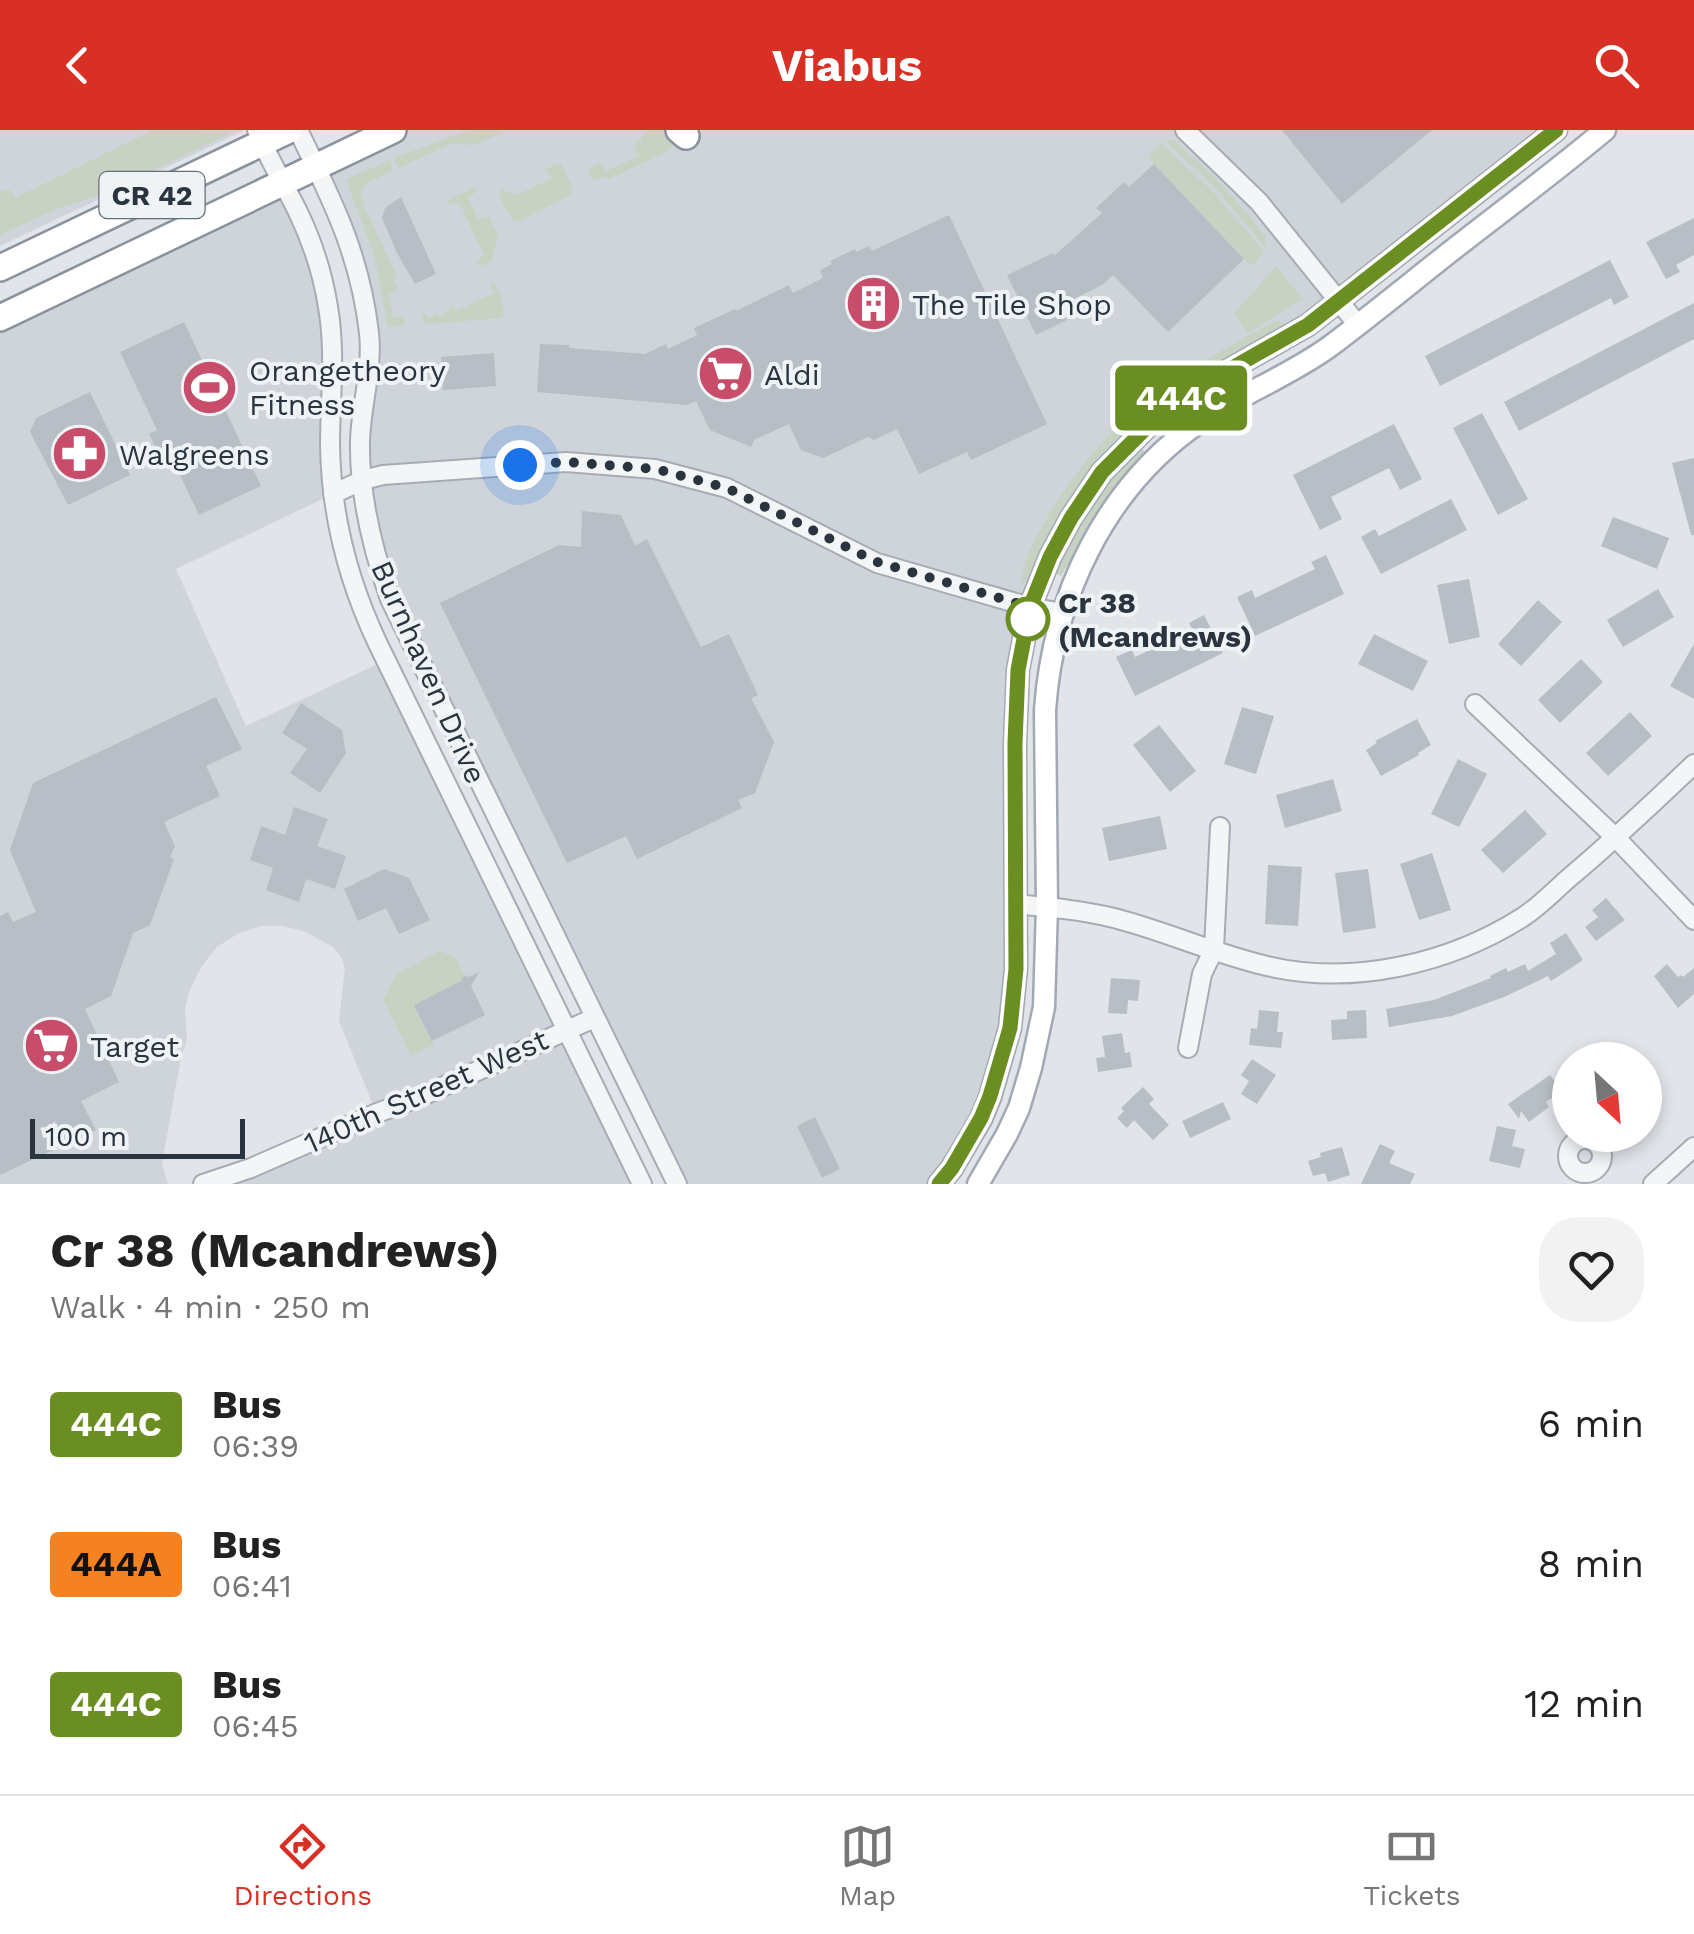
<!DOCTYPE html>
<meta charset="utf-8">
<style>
:root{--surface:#fff;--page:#f2f2f2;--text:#222;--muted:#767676;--line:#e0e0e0;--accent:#d93025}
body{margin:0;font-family:"Work Sans",sans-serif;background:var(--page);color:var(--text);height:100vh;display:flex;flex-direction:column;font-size:38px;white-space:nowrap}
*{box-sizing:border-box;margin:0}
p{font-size:32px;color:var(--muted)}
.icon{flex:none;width:55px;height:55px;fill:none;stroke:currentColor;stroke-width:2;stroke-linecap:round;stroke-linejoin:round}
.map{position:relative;height:1054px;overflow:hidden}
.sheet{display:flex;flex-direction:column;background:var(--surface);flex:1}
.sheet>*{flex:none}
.badge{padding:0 20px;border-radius:8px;font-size:35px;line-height:65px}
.needle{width:65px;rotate:154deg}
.buttons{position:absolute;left:1552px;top:912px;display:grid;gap:20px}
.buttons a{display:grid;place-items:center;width:110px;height:110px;border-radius:50%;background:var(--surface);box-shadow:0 5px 15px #0003;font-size:50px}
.scale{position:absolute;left:30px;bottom:25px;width:215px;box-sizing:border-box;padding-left:10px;border:5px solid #2a343f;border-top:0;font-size:28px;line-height:35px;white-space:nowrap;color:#2a343f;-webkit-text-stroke:8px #f0f3f6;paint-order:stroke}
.you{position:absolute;width:50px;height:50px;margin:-25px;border:8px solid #fff;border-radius:50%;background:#1a73e8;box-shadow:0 0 0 15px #1a73e833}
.map>.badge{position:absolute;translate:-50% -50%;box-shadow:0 0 0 5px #fff}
.round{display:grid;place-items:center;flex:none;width:105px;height:105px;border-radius:40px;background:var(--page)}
.summary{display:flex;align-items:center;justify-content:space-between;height:170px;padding:0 50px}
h1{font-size:48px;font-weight:700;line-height:75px}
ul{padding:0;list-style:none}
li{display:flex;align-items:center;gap:30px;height:140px;padding:0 50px}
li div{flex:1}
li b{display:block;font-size:38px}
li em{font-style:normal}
li .badge{min-width:110px;font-weight:700;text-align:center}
header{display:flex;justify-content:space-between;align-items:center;height:130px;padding:0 50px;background:var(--accent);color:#fff;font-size:45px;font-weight:700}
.menu{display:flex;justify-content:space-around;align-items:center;height:140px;border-top:2px solid var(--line);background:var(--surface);font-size:28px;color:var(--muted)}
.menu a{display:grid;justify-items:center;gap:5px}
.menu .active{color:var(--accent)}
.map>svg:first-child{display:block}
.built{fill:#cfd4da}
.green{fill:#c8d2c2}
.building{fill:#b8bec5}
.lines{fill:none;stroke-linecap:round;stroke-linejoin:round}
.minor-casing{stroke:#a6acb3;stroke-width:22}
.major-casing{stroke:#a1aab4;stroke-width:25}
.highway-casing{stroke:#89939e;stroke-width:30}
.minor{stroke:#f3f5f7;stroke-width:18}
.major{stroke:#fff;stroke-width:20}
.highway{stroke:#fff;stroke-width:25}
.line-casing{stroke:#fff;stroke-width:22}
.line{stroke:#6b8e23;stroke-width:15}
.walk{stroke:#2a343f;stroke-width:10;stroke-dasharray:0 18}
.stop-dot{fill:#fff;stroke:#6b8e23;stroke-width:5}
.labels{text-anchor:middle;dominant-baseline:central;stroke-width:8;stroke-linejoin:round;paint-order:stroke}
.shield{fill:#f0f3f6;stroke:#656d76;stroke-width:2.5}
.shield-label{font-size:28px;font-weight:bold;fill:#2a343f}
.poi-label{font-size:30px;fill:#2a343f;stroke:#f0f3f6;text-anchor:start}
.stop-label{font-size:30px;font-weight:bold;fill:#2a343f;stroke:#f0f3f6;text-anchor:start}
.street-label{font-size:30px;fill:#2a343f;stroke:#f0f3f6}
</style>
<header><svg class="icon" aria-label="back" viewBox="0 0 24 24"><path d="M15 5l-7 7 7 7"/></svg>Viabus<svg class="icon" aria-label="search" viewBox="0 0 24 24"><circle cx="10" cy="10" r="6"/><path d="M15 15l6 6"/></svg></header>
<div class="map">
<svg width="1694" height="1054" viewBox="0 0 1694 1054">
<rect width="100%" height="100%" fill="#e1e4e9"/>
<!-- built -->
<path class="built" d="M0,0H243V1L0,116Z
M393,0H1556L1308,195L1132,310L1030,477L1015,613L1003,929L939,1054H677L404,501L364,378L369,208L316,37Z
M283,53L328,175L333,364L176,439L246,596L386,530L642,1054H203L376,982L339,891L345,838L341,827L333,817L306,802L283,796H262L239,803L217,817L201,837L189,862L185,879L187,910L181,927L162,1034L168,1054H0V188Z"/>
<!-- green -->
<path class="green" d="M153,0L235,1L105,63L54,80L0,105V62L6,59L11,61L15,68Z
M469,0H509L474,15L454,14L446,16L399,38L393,28Z
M647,0H669L673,13L670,20L609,49L607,46L593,51L588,43L592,37L601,33L606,41L638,26L634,14L638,11L642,15L640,10Z
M1168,10H1175L1181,16L1217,49L1250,87L1266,106V118L1215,58L1165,11Z
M1162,13L1215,64L1264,121L1254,135L1249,134L1148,27Z
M390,30L393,41L366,53L360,63L364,76L397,146L394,150L398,159L389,164L393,187L404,188L405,191L402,196L388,197L375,128L346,49Z
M557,33L561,34L572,56L571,65L519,91L512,90L499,66L501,59L517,65L552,48L544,40Z
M475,58L478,61L468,67L478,89L489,86L498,104L492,130L484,136L475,132L484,125L459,72L448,74L451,68Z
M1276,136L1303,169L1248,203L1234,184Z
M493,153L500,161L504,184L501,188L429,194L424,192L422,181L429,188L436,183L439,187L451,179L449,170L456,181L494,163L490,154Z
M1278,189L1284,197L1197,246L1155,275L1127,300L1077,358L1054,396L1031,446L1021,455C1023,428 1039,400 1053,378C1082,332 1116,292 1160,259C1197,232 1239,212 1278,189Z
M1139,316L1145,321L1140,329L1099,383L1061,446L1054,443C1075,395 1103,354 1139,316Z
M439,821L455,827L464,845L461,851L414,875L434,915L411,925L383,870L397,844Z"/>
<!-- building -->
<path class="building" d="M1282,0H1432L1342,74Z
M1154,34L1244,129L1168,202L1113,145L1102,155L1060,176L1067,190L1036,205L1007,145L1053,123L1054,126L1102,83L1096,78L1124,52L1129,57Z
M401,67L436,144L415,154L397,123L382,88L385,78Z
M949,85L1047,294L971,330L967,322L919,344L897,299L874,310L868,307L823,328L801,320L789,294L754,310L751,317L710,300L696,271L687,275L537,262L540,214L569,215V218L645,224L666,214L668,219L697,205L694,198L735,179L736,181L789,155L793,163L823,148L820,140L832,134L830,131L855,119L856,122L869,116L872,121Z
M1694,88V125L1676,135L1680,142L1666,149L1646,112Z
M1610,130L1629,167L1614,175L1611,168L1440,256L1425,226Z
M1694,173V209L1519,301L1504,272Z
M184,192L261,356L199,385L170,324L161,328L149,304L157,300L120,222Z
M494,223L496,256L443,260L441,227Z
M90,262L130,345L68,375L30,302L36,288Z
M1482,283L1528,369L1498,385L1453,298Z
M1394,294L1422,349L1400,360L1389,338L1331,367L1342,389L1320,400L1293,345Z
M1694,328V405H1691L1672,333Z
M1451,369L1467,400L1381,444L1361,407L1375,399L1379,406Z
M582,381L621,385L635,416L647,409L701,517L729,504L758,565L751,568L774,612L755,663L738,670L742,678L637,729L626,706L567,733L440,473L559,415L581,417Z
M1613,387L1669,408L1657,439L1601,416Z
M1326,425L1344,464L1255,506L1237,467L1252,460L1255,468L1286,453L1315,439L1311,432Z
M1469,449L1480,507L1449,514L1437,455Z
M1658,459L1674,487L1623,517L1607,490Z
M1538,470L1562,492L1521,536L1498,514Z
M1204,485L1223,523L1135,566L1116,527L1132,520L1135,527L1164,513L1192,499L1189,493Z
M1374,504L1428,531L1413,561L1358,534Z
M1694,514V569L1670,556Z
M1581,529L1603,552L1560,593L1538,570Z
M216,567L242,619L206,636L220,666L164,692L175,716L170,727L174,729L150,795L133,803L111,866L85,879L119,952L81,971L96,1000L0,1045V786L8,782L13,792L36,782L10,720L33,653Z
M301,573L342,600L346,623L320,663L290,643L307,619L282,603Z
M1242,577L1274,586L1256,644L1224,634Z
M1630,582L1652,606L1608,646L1586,623Z
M1417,589L1431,615L1418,623L1419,625L1381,646L1366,620L1377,613L1375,611Z
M1159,595L1196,641L1170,662L1133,615Z
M1458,629L1487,644L1459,697L1431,684Z
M1333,649L1342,681L1285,698L1276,665Z
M294,677L328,689L317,716L346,726L335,759L306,749L299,772L266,760L273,738L250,730L261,696L285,705Z
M1525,680L1547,704L1503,743L1481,720Z
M1160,686L1167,719L1109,731L1102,698Z
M1432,723L1451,780L1419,790L1400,734Z
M1268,735L1302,737L1298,796L1265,794Z
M384,739L409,748L430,790L399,804L386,778L358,791L344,759Z
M1368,739L1376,798L1343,803L1335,743Z
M1606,768L1625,790L1596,811L1585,797L1598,787L1592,780Z
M1566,803L1583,830L1551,851L1548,846L1504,867L1452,886L1389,897L1386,879L1434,870L1491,848L1490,846L1506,838L1508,842L1525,834L1528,841L1556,824L1550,813Z
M1667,834L1678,847L1681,845L1683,847L1694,838V864L1678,878L1654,846Z
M479,842L471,856L485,885L432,911L414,875L461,851L464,845L469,847Z
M1111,848L1140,850L1138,871L1128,870L1127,884L1108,883Z
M1259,880L1279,882L1277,902H1283L1281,918L1249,915L1251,898L1257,899Z
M1366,880L1367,908L1332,910L1331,890L1347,889V881Z
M1122,903L1125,923L1130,922L1132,937L1098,942L1096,928L1105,927L1102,906Z
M1252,929L1276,945L1257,974L1241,964L1249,951L1241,945Z
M1550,945L1562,961L1546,972L1549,977L1529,992L1521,981L1519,989L1508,974Z
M1143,957L1154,969L1149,974L1169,995L1153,1010L1134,990L1127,998L1117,988L1124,981L1121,978Z
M1223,972L1231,989L1190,1008L1182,991Z
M815,987L840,1039L822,1048L797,996Z
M1497,996L1516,1000L1512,1016L1525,1019L1520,1038L1489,1031Z
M1380,1014L1395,1021L1389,1033L1415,1044L1410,1054H1361Z
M1342,1017L1350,1045L1328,1052L1325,1043L1313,1046L1308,1031L1321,1027L1320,1023Z"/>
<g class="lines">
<defs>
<path id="minor" d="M257,0C268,29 285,55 298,82C312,111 323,145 328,177C336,223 330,268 330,315C331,385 348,451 378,514L642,1054
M298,0C332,70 360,124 369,203C373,239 361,275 360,311C359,365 372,418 390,469L677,1054
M1185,0L1259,72L1358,195
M333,364L363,350L383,345L566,332L655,339L727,358L877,433L1030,477L1062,483
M1475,574L1616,708L1694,790
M1015,774C1048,777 1081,780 1114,788C1165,801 1215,824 1267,836C1353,856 1449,834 1523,787C1540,776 1555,760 1570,747C1613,711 1653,673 1694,634
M1188,918L1202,844L1214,819L1220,697
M1568 1026a17 17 0 1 1 34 0a17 17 0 1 1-34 0Z
M203,1054L251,1038L377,983L420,967L594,888
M1653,1054L1694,1017"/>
<path id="major" d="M939,1054L952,1038L981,989L990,967L1010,898L1016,839L1015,613L1018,540L1030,477L1050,427L1071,388L1102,342L1160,284L1183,266L1308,195L1556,0
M978,1054L1007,1004L1019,978L1031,938L1044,877L1047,776L1045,580C1053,466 1106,354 1204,289C1244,263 1290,245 1329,217C1372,185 1413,151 1455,118C1505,79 1556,41 1605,0"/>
<path id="highway" d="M679,0L686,6
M0,138L289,0
M0,188L393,0"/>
</defs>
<!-- minor casing -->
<use href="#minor" class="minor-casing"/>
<!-- major casing -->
<use href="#major" class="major-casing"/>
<!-- highway casing -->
<use href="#highway" class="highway-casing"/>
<!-- minor -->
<use href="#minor" class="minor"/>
<!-- major -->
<use href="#major" class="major"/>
<!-- highway -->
<use href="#highway" class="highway"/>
</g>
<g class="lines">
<defs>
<path id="line" d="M939,1054L952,1038L981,988L990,966L1010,898L1016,839L1015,613L1018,540L1030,477L1050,427L1071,388L1102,342L1160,284L1183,266L1308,195L1556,0"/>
</defs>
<!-- line casing -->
<use href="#line" class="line-casing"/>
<!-- line -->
<use href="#line" class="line"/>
<!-- walk -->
<path class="walk" d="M520,335L566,332L656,339L727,358L877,432L1030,477L1028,489"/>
</g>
<!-- icons -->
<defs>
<symbol id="building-disc" viewBox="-11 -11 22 22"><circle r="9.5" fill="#c74d6a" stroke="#f0f3f6"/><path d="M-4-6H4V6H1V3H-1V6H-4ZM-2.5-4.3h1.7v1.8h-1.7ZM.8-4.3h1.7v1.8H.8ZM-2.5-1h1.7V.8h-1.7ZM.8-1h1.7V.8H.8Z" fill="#fff"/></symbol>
<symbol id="supermarket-disc" viewBox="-11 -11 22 22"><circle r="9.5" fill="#c74d6a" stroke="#f0f3f6"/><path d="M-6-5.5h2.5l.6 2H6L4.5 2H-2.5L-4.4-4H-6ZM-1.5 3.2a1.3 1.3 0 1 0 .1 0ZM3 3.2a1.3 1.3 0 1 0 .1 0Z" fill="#fff"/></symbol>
<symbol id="stadium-disc" viewBox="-11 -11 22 22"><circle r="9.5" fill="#c74d6a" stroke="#f0f3f6"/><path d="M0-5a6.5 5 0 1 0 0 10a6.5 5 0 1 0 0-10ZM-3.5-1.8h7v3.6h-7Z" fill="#fff"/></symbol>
<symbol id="pharmacy-disc" viewBox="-11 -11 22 22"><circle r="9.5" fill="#c74d6a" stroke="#f0f3f6"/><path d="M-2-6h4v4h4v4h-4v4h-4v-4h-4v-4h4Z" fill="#fff"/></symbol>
</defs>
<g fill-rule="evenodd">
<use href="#building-disc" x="842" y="142" width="63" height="63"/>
<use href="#supermarket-disc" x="694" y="212" width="63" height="63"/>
<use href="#stadium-disc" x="178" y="226" width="63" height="63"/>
<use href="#pharmacy-disc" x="48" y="292" width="63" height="63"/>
<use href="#supermarket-disc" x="20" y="884" width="63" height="63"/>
</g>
<!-- markers -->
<circle class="stop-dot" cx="1028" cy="489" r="20"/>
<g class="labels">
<!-- shield labels -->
<rect class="shield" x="99.5" y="42" width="105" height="46" rx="8"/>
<g class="shield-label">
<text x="152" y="65">CR 42</text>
</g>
<!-- poi labels -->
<g class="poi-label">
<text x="912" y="174">The Tile Shop</text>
<text x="249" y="240">Orangetheory<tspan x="249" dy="34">Fitness</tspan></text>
<text x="764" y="244">Aldi</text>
<text x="119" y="324">Walgreens</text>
<text x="90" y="916">Target</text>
</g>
<!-- stop labels -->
<g class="stop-label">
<text x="1058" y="472">Cr 38<tspan x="1058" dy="34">(Mcandrews)</tspan></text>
</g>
<!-- street labels -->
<g class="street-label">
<text transform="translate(429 542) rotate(66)">Burnhaven Drive</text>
<text transform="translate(426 961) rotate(-24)">140th Street West</text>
</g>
</g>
</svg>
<div class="buttons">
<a><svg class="needle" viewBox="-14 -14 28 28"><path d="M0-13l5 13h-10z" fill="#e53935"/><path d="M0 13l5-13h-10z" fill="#767676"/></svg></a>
</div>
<div class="scale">100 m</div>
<div class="you" style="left:520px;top:335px"></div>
<b class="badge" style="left:1181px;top:268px;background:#6b8e23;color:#fff">444C</b>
</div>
<section class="sheet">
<div class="summary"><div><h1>Cr 38 (Mcandrews)</h1><p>Walk · 4 min · 250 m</p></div><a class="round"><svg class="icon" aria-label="heart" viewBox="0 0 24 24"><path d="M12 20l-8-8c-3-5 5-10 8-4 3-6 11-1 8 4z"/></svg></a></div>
<ul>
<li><span class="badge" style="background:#6b8e23;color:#fff">444C</span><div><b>Bus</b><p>06:39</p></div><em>6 min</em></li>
<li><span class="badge" style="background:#f58220;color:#111">444A</span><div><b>Bus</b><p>06:41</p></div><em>8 min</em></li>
<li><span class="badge" style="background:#6b8e23;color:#fff">444C</span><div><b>Bus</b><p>06:45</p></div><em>12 min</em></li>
</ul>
</section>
<nav class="menu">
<a class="active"><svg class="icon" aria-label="directions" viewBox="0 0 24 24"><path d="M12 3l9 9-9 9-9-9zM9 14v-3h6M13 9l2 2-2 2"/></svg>Directions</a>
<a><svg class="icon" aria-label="map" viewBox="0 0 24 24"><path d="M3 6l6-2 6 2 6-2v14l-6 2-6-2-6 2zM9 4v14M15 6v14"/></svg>Map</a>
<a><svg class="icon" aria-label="tickets" viewBox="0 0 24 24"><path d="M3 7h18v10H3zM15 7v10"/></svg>Tickets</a>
</nav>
